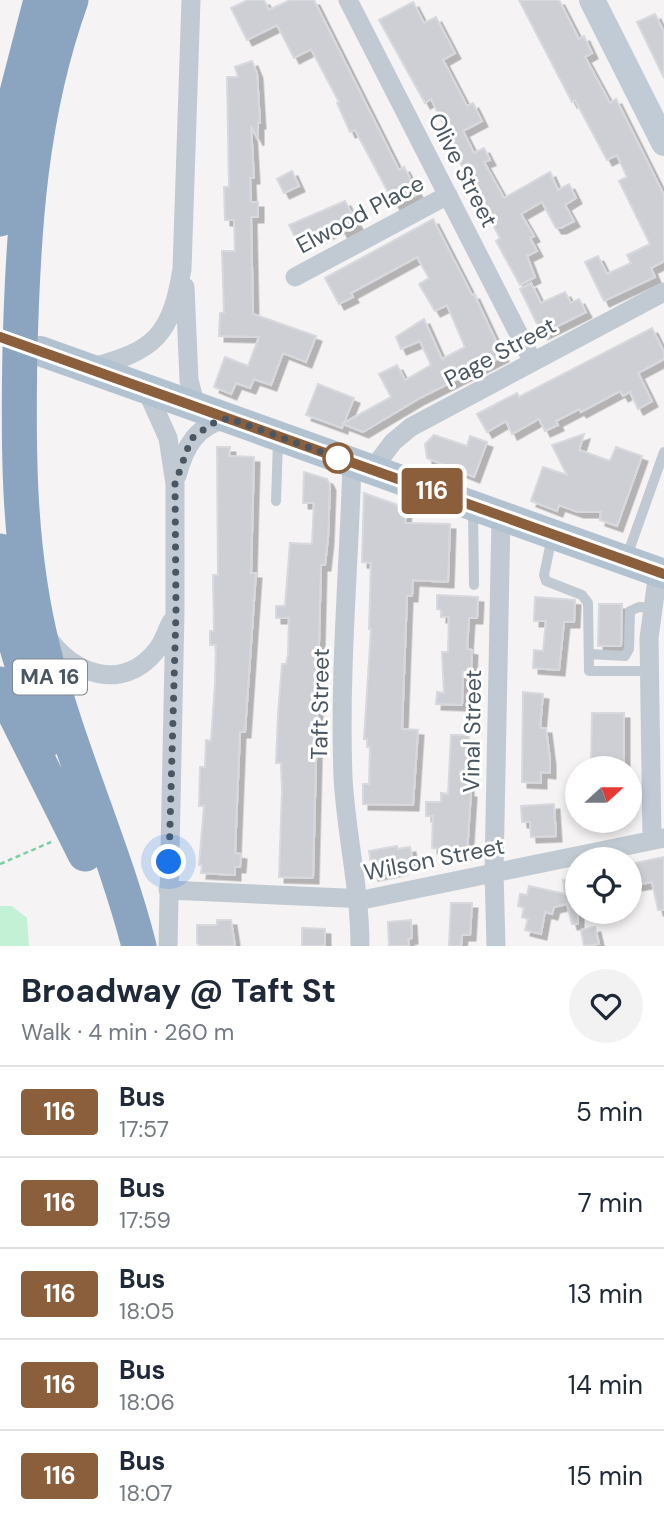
<!DOCTYPE html>
<meta charset="utf-8">
<style>
:root{--surface:#fff;--page:#f2f2f3;--text:#1f2937;--muted:#747a83;--line:#e0e1e3}
body{margin:0;font-family:"DM Sans",sans-serif;background:var(--page);color:var(--text);height:100vh;display:flex;flex-direction:column;font-size:26px;white-space:nowrap}
*{box-sizing:border-box;margin:0}
p{font-size:23px;color:var(--muted)}
.icon{flex:none;width:38px;height:38px;fill:none;stroke:currentColor;stroke-width:2;stroke-linecap:round;stroke-linejoin:round}
.map{position:relative;height:946px;overflow:hidden}
.sheet{display:flex;flex-direction:column;background:var(--surface);flex:1}
.sheet>*{flex:none}
.badge{padding:0 14px;border-radius:5px;font-size:24px;line-height:46px}
.needle{width:46px;rotate:69deg}
.fabs{position:absolute;left:565px;top:756px;display:grid;gap:14px}
.fabs a{display:grid;place-items:center;width:77px;height:77px;border-radius:50%;background:var(--surface);box-shadow:0 4px 10px #0003;font-size:35px}
.you{position:absolute;width:35px;height:35px;margin:-18px;border:5px solid #fff;border-radius:50%;background:#1a73e8;box-shadow:0 0 0 10px #1a73e833}
.map>.badge{position:absolute;translate:-50% -50%;box-shadow:0 0 0 4px #fff}
.round{display:grid;place-items:center;flex:none;width:74px;height:74px;border-radius:37px;background:var(--page)}
.summary{display:flex;align-items:center;justify-content:space-between;height:119px;padding:0 21px}
h1{font-size:33px;font-weight:700;line-height:52px}
ul{padding:0;list-style:none}
li{display:flex;align-items:center;gap:21px;height:91px;padding:0 21px;border-top:2px solid var(--line)}
li div{flex:1}
li b{display:block;font-size:26px}
li em{font-style:normal}
li .badge{min-width:77px;font-weight:700;text-align:center}
.map>svg:first-child{display:block}
.green{fill:#c3f1d5}
.building{fill:#cdcfd5;stroke:#d7d9de;stroke-width:2;filter:url(#shadow)}
.lines{fill:none;stroke-linecap:round;stroke-linejoin:round}
.path{stroke:#7ad0a6;stroke-width:2.5;stroke-dasharray:5 3.5;stroke-linecap:butt}
.lane{stroke:#c1cad2;stroke-width:10}
.street{stroke:#c1cad2;stroke-width:19}
.secondary{stroke:#c1cbd6;stroke-width:26}
.primary{stroke:#b3c2d1;stroke-width:30}
.highway{stroke:#8ba5c1;stroke-width:35}
.line-casing{stroke:#fff;stroke-width:16}
.line{stroke:#8b5e3c;stroke-width:10}
.walk{stroke:#4a5661;stroke-width:7;stroke-dasharray:0 12.6}
.stop-dot{fill:#fff;stroke:#8b5e3c;stroke-width:3.5}
.labels{text-anchor:middle;dominant-baseline:central;stroke-width:6;stroke-linejoin:round;paint-order:stroke}
.shield{fill:#fff;stroke:#808990;stroke-width:2}
.shield-label{font-size:21px;font-weight:bold;fill:#4a5661}
.street-label{font-size:23px;fill:#4a5661;stroke:#fff}
</style>
<div class="map">
<svg width="664" height="946" viewBox="0 0 664 946">
<defs>
<filter id="shadow"><feDropShadow dx="5.5" dy="5.5" stdDeviation="0" flood-color="#0004"/></filter>
</defs>
<rect width="100%" height="100%" fill="#f5f3f3"/>
<!-- green -->
<path class="green" d="M0,906H12L27,918L29,946H0Z"/>
<!-- building -->
<path class="building" d="M248,0H264L269,10L290,0H314L399,170L404,167L418,194L395,205L355,130L350,132L337,103L339,102L311,49L294,58L277,25L247,40L231,8Z
M519,0H559L579,39L584,36L592,53L585,57L610,103L616,99L664,195V261L651,268L655,277L604,301L585,262L598,256L607,274L631,263L627,255L650,244L619,181L627,177L617,155L607,160L575,100L572,102Z
M413,2L424,23L436,17L455,53L443,60L467,106L473,103L482,121L463,131L474,153L484,148L490,160L484,162L504,198L550,172L558,190L569,184L576,198L565,205L574,221L561,228H556L542,202L521,214L534,236L530,238L537,251L527,256L535,277L520,285L496,241L500,238L484,208L487,207L454,153L457,151L431,99L425,103L379,20Z
M655,14L664,32V78L637,22Z
M252,61L257,73L260,123H258V140L251,126L254,178H250L251,202H258V217H251L253,314L316,336L306,362L283,353L271,385L254,379L250,388L236,383L231,394L214,387L225,357L248,366L259,337L219,336L220,313H224L222,251H235L234,220H225L224,187H229L227,77H238L235,67Z
M292,171L299,186L284,193L277,179Z
M345,201L357,224L342,232L340,227L300,247L289,225Z
M433,219L472,295L474,294L503,356L420,398L363,432L343,424L342,428L306,415L318,384L354,398L344,423L391,397L379,374L397,365L405,380L431,365L420,341L401,349L396,337L424,319L442,359L465,347L447,305L435,311L419,284L429,278L417,257L351,293L353,297L339,304L325,278Z
M531,283L541,303L565,292L571,303L579,299L586,312L542,334L520,289Z
M652,328L664,352V359L638,373L652,401L638,409L630,392L623,396L620,391L581,412L579,409L556,421L558,425L545,431L539,419L512,434L506,421L487,432L477,414L517,393L519,397Z
M584,434L579,450L610,461L616,447L642,456L617,526L600,520L601,512H578L559,505L557,511L531,501L543,467L567,475L552,445Z
M434,435L467,446L470,436L487,442L474,477L427,458L425,444Z
M217,447H230L229,456L254,457L251,573H256L255,587L245,732H240L235,853L241,854L240,867H235V875L201,873L202,865H199L204,806H199L200,767H205L206,740L211,741L215,684L216,645H210V631H214L213,575H218Z
M304,472L327,479L330,485L328,538L325,565H321L313,878L279,877L282,791L281,763H276L278,714L282,664H286L288,655L289,618H276V606H285L290,543L312,544L314,503H303Z
M364,493L406,508L405,523L450,524L448,582L413,580L412,596H407L402,729L418,730L413,805L363,804V784H369L370,747H367V739H364L371,629H369L371,563L362,562Z
M437,595L478,597L477,618H469L467,649L472,650L471,672H463L462,705L436,704L437,692L444,693L442,652H448L449,617H441V610L437,609Z
M535,597L575,600L574,622H564L559,670L533,668L534,650L543,651L546,621H534Z
M599,604H622L621,646H598Z
M523,692L543,694L540,728H546L550,760V773L541,772V783L522,782Z
M592,713H624V767H591Z
M451,735H469L468,792H471L467,854L432,848L433,816H426V802H441V793L448,794Z
M554,804L556,836L531,837L530,822H522L521,806Z
M397,846L398,849L410,847L413,863L401,865L402,869L373,875L369,851Z
M664,857V910H658L652,882L630,886V864Z
M578,877V924H572L567,904L554,907L552,914L545,912L541,934L525,930L528,919L522,917L524,908L518,906L520,894L527,895L529,886L565,894L563,880Z
M451,903H472L470,935H462L461,946H449Z
M217,920H231L235,946H200L197,943V925H217Z
M411,920L412,938L408,939L409,946H389L388,922Z
M595,927L599,944L584,946L581,930Z
M302,928L325,929V946H302Z"/>
<g class="lines">
<!-- path -->
<path class="path" d="M0,864L51,842"/>
<!-- lane -->
<path class="lane" d="M276,501L278,441
M473,510L474,585
M552,537L544,575L546,581L582,595L588,603L589,671H650
M627,556L664,452
M589,654L625,656L629,649L630,611L639,607L652,608"/>
<!-- street -->
<path class="street" d="M348,0L533,362
M295,277L448,195
M185,287L189,380L196,407
M89,368C155,351 171,336 182,269L191,0
M146,389L168,438L175,484V611L168,946
M352,463C349,567 339,673 343,777C346,834 360,889 360,946
M372,470L393,442L411,427L664,292
M177,476C185,446 196,426 228,418
M46,635C71,674 122,693 156,651C163,643 166,632 171,622
M652,840L649,638L658,572
M168,890L367,899L664,838
M496,946L494,872L501,516"/>
<!-- secondary -->
<path class="secondary" d="M592,0L664,143"/>
<!-- primary -->
<path class="primary" d="M40,351L664,574"/>
<!-- highway -->
<path class="highway" d="M71,0C30,114 23,230 20,349C18,450 18,550 43,649C68,750 113,845 139,946
M0,219L13,108L41,0
M0,551L15,641L45,741
M0,684L85,854"/>
</g>
<g class="lines">
<defs>
<path id="line" d="M0,337L664,574"/>
</defs>
<!-- line casing -->
<use href="#line" class="line-casing"/>
<!-- line -->
<use href="#line" class="line"/>
<!-- walk -->
<path class="walk" d="M169,862L176,611L175,484L191,439L211,424L228,418L346,461L338,458"/>
</g>
<!-- markers -->
<circle class="stop-dot" cx="338" cy="458" r="14"/>
<g class="labels">
<!-- shield labels -->
<rect class="shield" x="13" y="659.5" width="74" height="35" rx="5"/>
<g class="shield-label">
<text x="50" y="677">MA 16</text>
</g>
<!-- street labels -->
<g class="street-label">
<text transform="translate(463 170) rotate(63)">Olive Street</text>
<text transform="translate(360 214) rotate(-28)">Elwood Place</text>
<text transform="translate(500 352) rotate(-28)">Page Street</text>
<text transform="translate(320 704) rotate(-89)">Taft Street</text>
<text transform="translate(472 731) rotate(-89)">Vinal Street</text>
<text transform="translate(434 859) rotate(-11)">Wilson Street</text>
</g>
</g>
</svg>
<div class="fabs">
<a><svg class="needle" viewBox="-14 -14 28 28"><path d="M0-13l5 13h-10z" fill="#e53935"/><path d="M0 13l5-13h-10z" fill="#747a83"/></svg></a>
<a><svg class="icon" aria-label="locate" viewBox="0 0 24 24"><circle cx="12" cy="12" r="6"/><path d="M12 2v4M12 18v4M2 12h4M18 12h4"/></svg></a>
</div>
<div class="you" style="left:169px;top:862px"></div>
<b class="badge" style="left:432px;top:491px;background:#8b5e3c;color:#fff">116</b>
</div>
<section class="sheet">
<div class="summary"><div><h1>Broadway @ Taft St</h1><p>Walk · 4 min · 260 m</p></div><a class="round"><svg class="icon" aria-label="heart" viewBox="0 0 24 24"><path d="M12 20l-8-8c-3-5 5-10 8-4 3-6 11-1 8 4z"/></svg></a></div>
<ul>
<li><span class="badge" style="background:#8b5e3c;color:#fff">116</span><div><b>Bus</b><p>17:57</p></div><em>5 min</em></li>
<li><span class="badge" style="background:#8b5e3c;color:#fff">116</span><div><b>Bus</b><p>17:59</p></div><em>7 min</em></li>
<li><span class="badge" style="background:#8b5e3c;color:#fff">116</span><div><b>Bus</b><p>18:05</p></div><em>13 min</em></li>
<li><span class="badge" style="background:#8b5e3c;color:#fff">116</span><div><b>Bus</b><p>18:06</p></div><em>14 min</em></li>
<li><span class="badge" style="background:#8b5e3c;color:#fff">116</span><div><b>Bus</b><p>18:07</p></div><em>15 min</em></li>
</ul>
</section>
